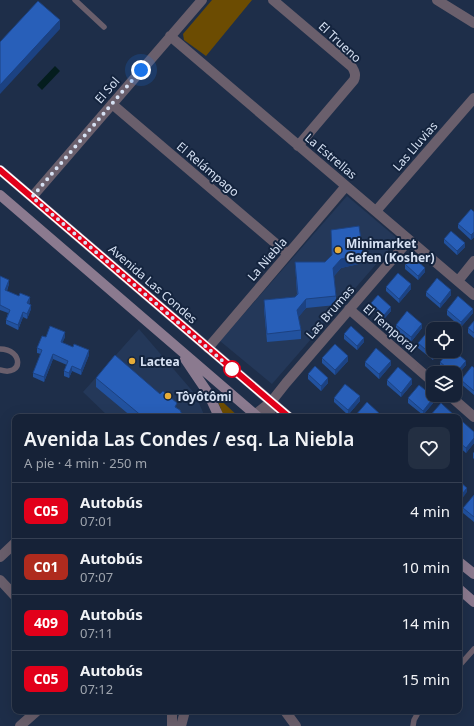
<!DOCTYPE html>
<html lang="es">
<meta charset="utf-8">
<style>
:root{--surface:#162237;--page:#232f42;--text:#f1f3f6;--muted:#9ea4ad;--line:#353f52}
body{margin:0;font-family:"Noto Sans",sans-serif;background:var(--page);color:var(--text);height:100vh;display:flex;flex-direction:column;font-size:15px;white-space:nowrap}
*{box-sizing:border-box;margin:0}
p{font-size:13px;color:var(--muted)}
.icon{flex:none;width:22px;height:22px;fill:none;stroke:currentColor;stroke-width:2;stroke-linecap:round;stroke-linejoin:round}
.map{position:relative;flex:1;overflow:hidden}
.drawer{position:absolute;left:12px;top:414px;width:450px;height:300px;display:flex;flex-direction:column;background:var(--surface);border-radius:8px;box-shadow:0 4px 16px #0002,0 0 0 1px var(--line)}
.drawer>*{flex:none}
.badge{padding:0 8px;border-radius:6px;font-size:14px;line-height:26px}
.fabs{position:absolute;left:426px;top:322px;display:grid;gap:8px}
.fabs a{display:grid;place-items:center;width:36px;height:36px;border-radius:8px;background:var(--surface);box-shadow:0 4px 16px #0002,0 0 0 1px var(--line);font-size:20px}
.you{position:absolute;width:20px;height:20px;margin:-10px;border:3px solid #fff;border-radius:50%;background:#1a73e8;box-shadow:0 0 0 6px #1a73e833}
.map>.badge{position:absolute;translate:-50% -50%;box-shadow:0 0 0 2px #fff}
.round{display:grid;place-items:center;flex:none;width:42px;height:42px;border-radius:8px;background:var(--page)}
.headline{display:flex;align-items:center;justify-content:space-between;height:68px;padding:0 12px}
h1{font-size:19px;font-weight:600;line-height:30px}
ul{padding:0;list-style:none}
li{display:flex;align-items:center;gap:12px;height:56px;padding:0 12px;border-top:1px solid var(--line)}
li div{flex:1}
li b{display:block;font-size:15px}
li em{font-style:normal}
li .badge{min-width:44px;font-weight:700;text-align:center}
.map>svg:first-child{display:block}
.built{fill:#243859}
.green{fill:#6c4c02}
.water{fill:#041d1e}
.lines{fill:none;stroke-linecap:round;stroke-linejoin:round}
.service{stroke:#6a5f6c;stroke-width:5.5}
.minor{stroke:#6a5f6c;stroke-width:10}
.tertiary{stroke:#6a5f6c;stroke-width:10}
.secondary{stroke:#8b7a8f;stroke-width:10}
.wall{fill:#22529f}
.shaded-wall{fill:#1c4282}
.building{fill:#285fb9;stroke:#1c4282}
.line-casing{stroke:#fff;stroke-width:9}
.line{stroke:#e2001a;stroke-width:6}
.walk{stroke:#d6e1f3;stroke-width:4;stroke-dasharray:0 7.2}
.poi-dot{fill:#e7ac37;stroke:#14243e;stroke-width:1.5}
.stop-dot{fill:#fff;stroke:#e2001a;stroke-width:2}
.labels{text-anchor:middle;dominant-baseline:central;stroke-width:4;stroke-linejoin:round;paint-order:stroke}
.street-label{font-size:12px;fill:#d6e1f3;stroke:#14243e}
.poi-label{font-size:12px;font-weight:bold;fill:#d6e1f3;stroke:#14243e;text-anchor:start}
</style>
<div class="map">
<svg width="474" height="726" viewBox="0 0 474 726">
<rect width="100%" height="100%" fill="#1e2e49"/>
<!-- built -->
<path class="built" d="M347,196L398,239L272,384L220,341Z
M139,329L195,394L205,417H109L83,392Z"/>
<!-- green -->
<path class="green" d="M212,0H252L206,56L184,40L183,34Z
M215,395L239,417H222L221,409Z"/>
<!-- water -->
<path class="water" d="M55,66L60,71L42,90L37,85Z"/>
<g class="lines">
<!-- service -->
<path class="service" d="M75,0L104,27
M0,349C23,349 24,377 0,370
M459,666L474,649
M413,726L414,720L419,711"/>
<!-- minor -->
<path class="minor" d="M273,0L352,67C355,72 356,75 354,80L298,146
M437,0L474,23
M170,36L474,295
M112,104L288,254
M32,197L202,0
M376,211L474,98
M458,281L474,261
M349,309L433,382
M208,348L346,186
M449,395L474,417
M271,402L286,383L409,240
M0,557L15,543
M0,580L15,596
M285,711L296,726
M20,726L37,711"/>
<!-- tertiary -->
<path class="tertiary" d="M252,417L271,402
M270,417L271,402
M172,726V711
M181,726L185,711"/>
<!-- secondary -->
<path class="secondary" d="M0,170L289,417
M0,195L258,417
M185,359L208,393L219,417
M459,562L474,574
M459,589L474,602"/>
</g>
<!-- wall -->
<path class="wall" d="M474,212V237L471,240L458,228V224Z
M331,230L363,263L341,268L334,276L336,296V305L306,308L298,317L301,330V339L267,342L264,309V300L295,297L297,294L295,262H325L332,255Z
M444,239L465,247L457,255L444,243Z
M405,264L425,272L418,280L405,269Z
M0,276L9,284L7,291L30,302L29,304L31,309L27,319L23,317L18,330L6,324V320L8,313L0,310Z
M386,287L411,289L399,303L386,291Z
M426,292L451,295L440,308L426,296Z
M371,303L391,311L384,319L371,307Z
M447,310L473,313L461,327L447,315Z
M474,321V338L468,333V328Z
M396,325L422,328L411,342L396,330Z
M433,333V360L418,348V343Z
M344,334L364,342L357,350L344,339Z
M46,337H65L62,343L89,355L81,375L72,371L69,378L64,376V371L67,365L53,359L44,382L33,377V373L41,354L37,353V348Z
M322,358L348,361L335,375L322,363Z
M365,362L391,365L379,379L365,366Z
M440,362L466,365L455,378V373H448L440,366Z
M474,368V395L461,384V380Z
M308,374L328,383L321,391L308,379Z
M96,378L160,394L177,408L183,417H132L96,387Z
M387,380L412,384L401,397L387,385Z
M334,398L360,401L348,415L334,402Z
M408,398L434,402L423,415L408,403Z
M459,426L474,432V443L466,453L459,447Z
M474,452V459L473,458V453Z
M474,495V522L463,513V508Z"/>
<!-- shaded-wall -->
<path class="shaded-wall" d="M60,20V29L0,94V85Z
M474,232V237L471,240V235Z
M465,243V247L457,255V251Z
M363,254V263L341,268L333,277V268L341,259Z
M425,268V272L418,280V276Z
M9,280V284L5,294V290Z
M411,284V289L399,303V299Z
M451,290V295L440,308V304Z
M30,297V302L27,308V303Z
M306,299V308L297,319V310Z
M31,305V309L27,319V314Z
M391,307V311L384,319V315Z
M473,309V313L461,327V322Z
M23,312V317L18,330V325Z
M422,324V328L411,342V337Z
M65,332V337L61,346V342Z
M364,338V342L357,350V346Z
M89,350V355L81,375V370Z
M437,351H441L433,360V356Z
M53,354V359L44,382V377Z
M348,356V361L335,375V370Z
M391,361V365L379,379V374Z
M466,361V365L455,378V374Z
M72,366V371L69,378V373Z
M328,378V383L321,391V386Z
M412,379V384L401,397V393Z
M360,396V401L348,415V410Z
M434,397V402L423,415V411Z
M474,438V443L466,453V448Z
M467,488V492L459,503V498Z"/>
<!-- building -->
<path class="building" d="M38,1L60,20L0,85V42Z
M471,209L474,212V232L471,235L458,224Z
M359,226L363,254L341,259L333,268L336,296L306,299L297,310L301,330L267,334L264,300L295,297L298,294L295,262H325L332,255L331,230Z
M451,231L465,243L457,251L444,239Z
M412,256L425,268L418,276L405,264Z
M398,273L411,284L399,299L386,287Z
M0,276L9,280L5,290L19,296L20,293L30,297L27,303L31,305L27,314L23,312L18,325L6,320L10,310L0,305Z
M437,278L451,290L440,304L426,292Z
M378,295L391,307L384,315L371,303Z
M458,296L473,309L461,322L447,310Z
M407,311L422,324L411,337L396,325Z
M474,321V333L468,328Z
M50,326L65,332L61,342L73,347L74,344L89,350L81,370L72,366L69,373L64,371L68,361L53,354L44,377L33,373L42,350L37,348L42,336L46,337Z
M351,326L364,338L357,346L344,334Z
M429,330L433,333V351H437L433,356L418,343Z
M335,344L348,356L335,370L322,358Z
M376,348L391,361L379,374L365,362Z
M449,351H454L466,361L455,374V373H453L440,362Z
M115,355L160,394L163,391L177,403L175,407L180,410L183,417H143L96,378Z
M315,366L328,378L321,386L308,374Z
M472,366L474,368V391L461,380Z
M398,367L412,379L401,393L387,380Z
M345,384L360,396L348,410L334,398Z
M419,385L434,397L423,411L408,398Z
M367,402L381,415L380,417H356L355,416Z
M441,403L455,416L454,417H429Z
M463,422L474,432V438L466,448L459,442V426Z
M459,481L467,488L459,498Z
M474,495V517L463,508Z"/>
<g class="lines">
<defs>
<path id="line" d="M0,170L289,417"/>
</defs>
<!-- line casing -->
<use href="#line" class="line-casing"/>
<!-- line -->
<use href="#line" class="line"/>
<!-- walk -->
<path class="walk" d="M141,70L32,197L232,369"/>
</g>
<!-- markers -->
<g class="poi-dot">
<circle cx="338" cy="250" r="4"/>
<circle cx="132" cy="361" r="4"/>
<circle cx="168" cy="396" r="4"/>
</g>
<circle class="stop-dot" cx="232" cy="369" r="8"/>
<g class="labels">
<!-- street labels -->
<g class="street-label">
<text transform="translate(340 42) rotate(43)">El Trueno</text>
<text transform="translate(107 90) rotate(-49)">El Sol</text>
<text transform="translate(415 146) rotate(-49)">Las Lluvias</text>
<text transform="translate(331 156) rotate(40)">La Estrellas</text>
<text transform="translate(208 169) rotate(40)">El Relámpago</text>
<text transform="translate(267 259) rotate(-49)">La Niebla</text>
<text transform="translate(153 284) rotate(41)">Avenida Las Condes</text>
<text transform="translate(330 312) rotate(-49)">Las Brumas</text>
<text transform="translate(390 328) rotate(41)">El Temporal</text>
</g>
<!-- poi labels -->
<g class="poi-label">
<text x="346" y="243">Minimarket<tspan x="346" dy="14">Gefen (Kosher)</tspan></text>
<text x="140" y="361">Lactea</text>
<text x="176" y="396">Tôyôtômi</text>
</g>
</g>
</svg>
<div class="fabs">
<a><svg class="icon" aria-label="locate" viewBox="0 0 24 24"><circle cx="12" cy="12" r="6"/><path d="M12 2v4M12 18v4M2 12h4M18 12h4"/></svg></a>
<a><svg class="icon" aria-label="layers" viewBox="0 0 24 24"><path d="M12 4l9 5-9 5-9-5zM3 14l9 5 9-5"/></svg></a>
</div>
<div class="you" style="left:141px;top:70px"></div>
<section class="drawer">
<div class="headline"><div><h1>Avenida Las Condes / esq. La Niebla</h1><p>A pie · 4 min · 250 m</p></div><a class="round"><svg class="icon" aria-label="heart" viewBox="0 0 24 24"><path d="M12 20l-8-8c-3-5 5-10 8-4 3-6 11-1 8 4z"/></svg></a></div>
<ul>
<li><span class="badge" style="background:#e2001a;color:#fff">C05</span><div><b>Autobús</b><p>07:01</p></div><em>4 min</em></li>
<li><span class="badge" style="background:#af2b1e;color:#fff">C01</span><div><b>Autobús</b><p>07:07</p></div><em>10 min</em></li>
<li><span class="badge" style="background:#e2001a;color:#fff">409</span><div><b>Autobús</b><p>07:11</p></div><em>14 min</em></li>
<li><span class="badge" style="background:#e2001a;color:#fff">C05</span><div><b>Autobús</b><p>07:12</p></div><em>15 min</em></li>
</ul>
</section>
</div>
